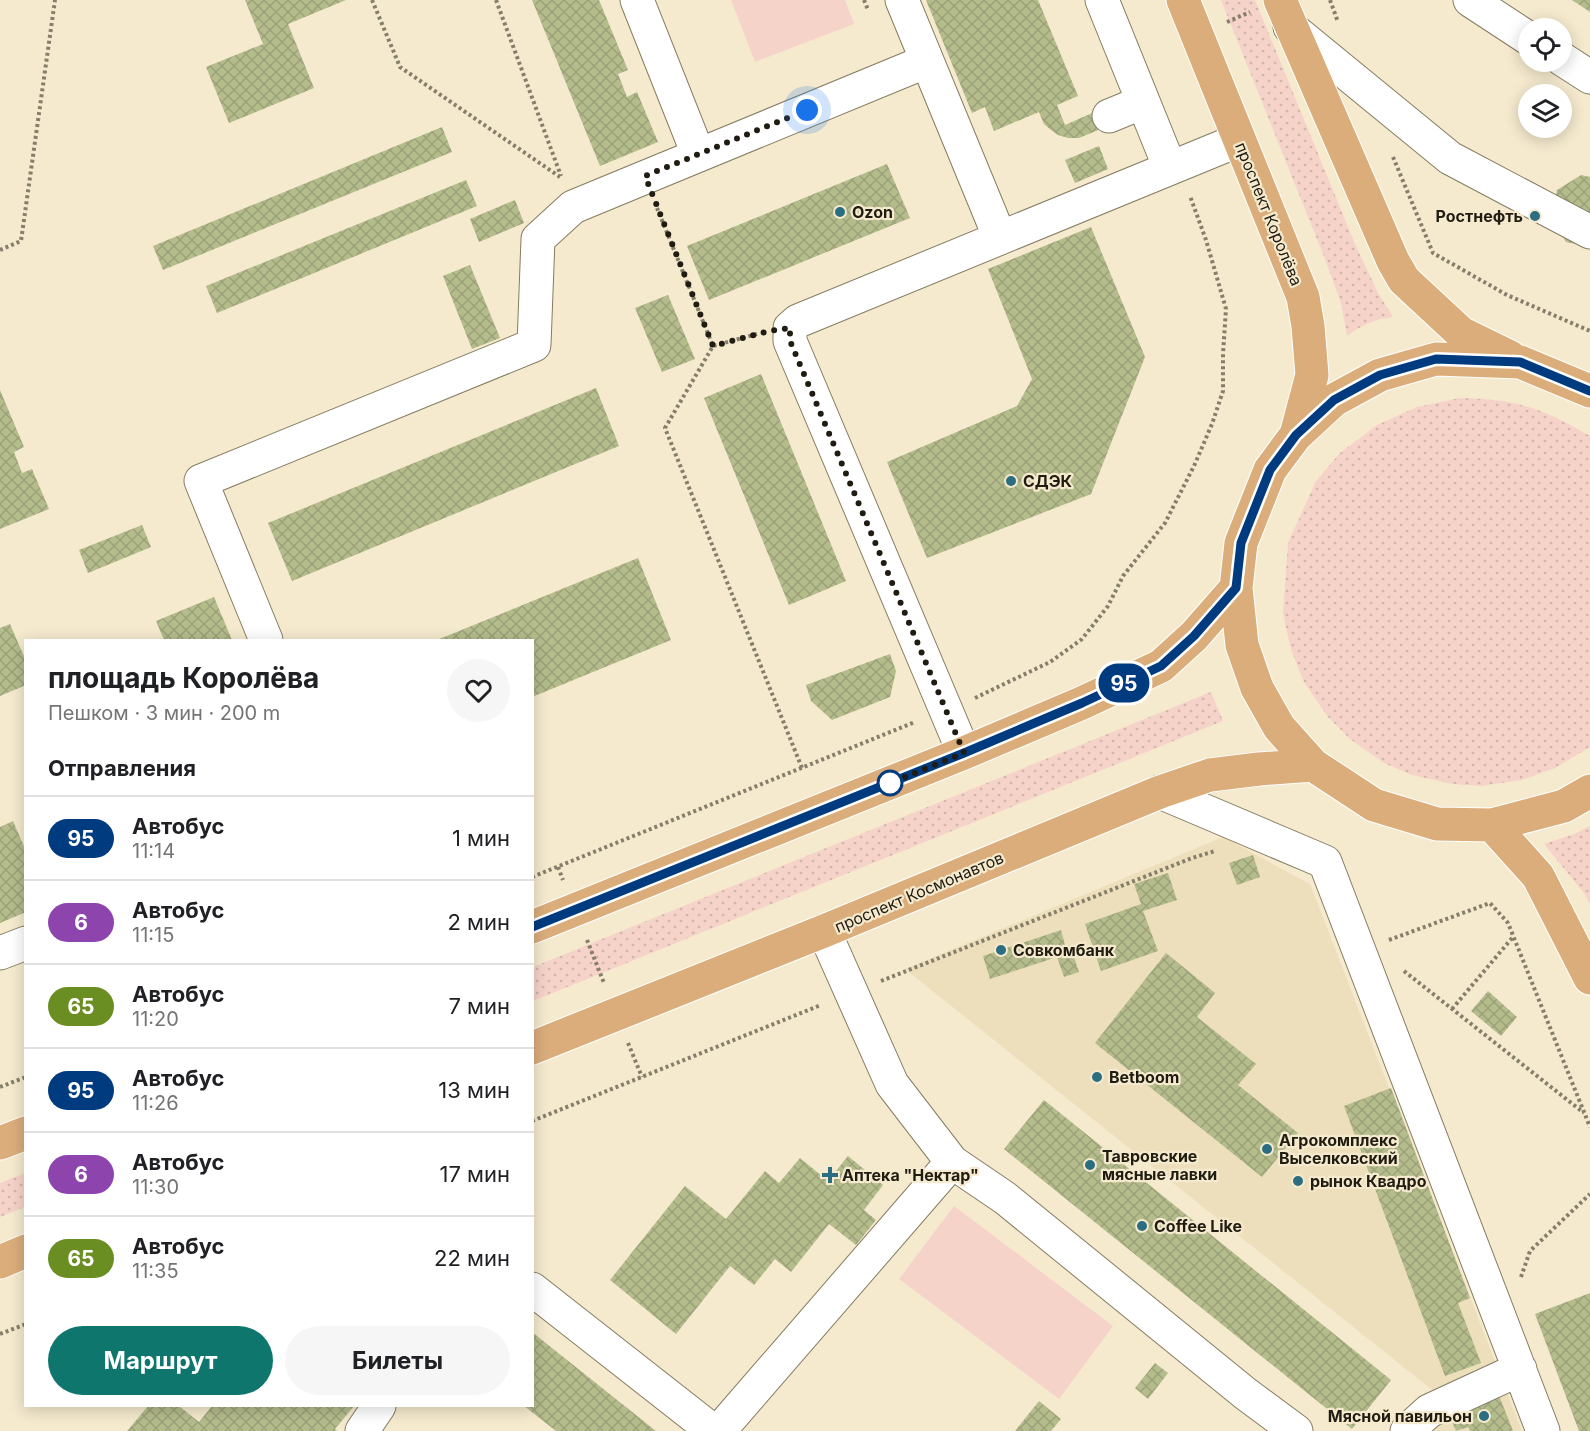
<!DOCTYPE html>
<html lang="ru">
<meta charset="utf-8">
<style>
:root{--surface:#fff;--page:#f6f6f6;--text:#202124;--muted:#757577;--line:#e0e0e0;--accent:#0f766e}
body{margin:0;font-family:Inter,sans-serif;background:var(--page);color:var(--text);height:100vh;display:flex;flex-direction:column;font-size:22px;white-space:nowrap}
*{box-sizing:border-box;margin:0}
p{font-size:20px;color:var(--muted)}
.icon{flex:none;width:33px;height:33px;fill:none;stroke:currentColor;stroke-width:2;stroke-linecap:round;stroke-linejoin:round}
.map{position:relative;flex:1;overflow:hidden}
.sheet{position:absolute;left:24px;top:639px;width:510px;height:768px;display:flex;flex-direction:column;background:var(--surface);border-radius:0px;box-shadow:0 3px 15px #0003}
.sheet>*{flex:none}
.badge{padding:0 12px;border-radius:20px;font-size:21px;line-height:39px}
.buttons{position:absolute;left:1518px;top:18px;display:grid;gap:12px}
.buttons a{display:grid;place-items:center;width:54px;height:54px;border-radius:50%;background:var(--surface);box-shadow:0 3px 15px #0003;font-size:30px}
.you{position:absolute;width:30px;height:30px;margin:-15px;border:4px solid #fff;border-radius:50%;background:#1a73e8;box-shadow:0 0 0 9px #1a73e833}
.map>.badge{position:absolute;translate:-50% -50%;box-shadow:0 0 0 3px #fff}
h2{padding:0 24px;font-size:22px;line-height:54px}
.round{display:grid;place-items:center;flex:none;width:63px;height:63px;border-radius:32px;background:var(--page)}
.overview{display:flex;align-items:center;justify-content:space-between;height:102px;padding:0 24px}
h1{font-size:28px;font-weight:700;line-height:45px}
.action{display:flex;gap:12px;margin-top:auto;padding:12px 24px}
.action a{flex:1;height:69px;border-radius:36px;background:var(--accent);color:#fff;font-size:24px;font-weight:700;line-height:69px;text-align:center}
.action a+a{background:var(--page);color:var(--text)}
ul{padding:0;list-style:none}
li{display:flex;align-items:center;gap:18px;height:84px;padding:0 24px;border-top:2px solid var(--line)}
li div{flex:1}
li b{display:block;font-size:22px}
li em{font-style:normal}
li .badge{min-width:66px;font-weight:700;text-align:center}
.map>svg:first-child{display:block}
.built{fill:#eddfbc}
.grass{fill:url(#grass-dots)}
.pitch{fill:#f6d3c9}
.building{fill:url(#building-cross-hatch)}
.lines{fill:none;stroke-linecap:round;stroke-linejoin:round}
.minor-casing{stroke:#857c62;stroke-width:35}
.major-casing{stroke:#fff;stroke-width:35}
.path{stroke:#857e6b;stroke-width:4;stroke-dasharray:3 3;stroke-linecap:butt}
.minor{stroke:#fff;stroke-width:33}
.major{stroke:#daad7b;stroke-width:33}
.line-casing{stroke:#fff;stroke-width:14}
.line{stroke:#003b80;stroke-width:9}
.walk{stroke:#201c12;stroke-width:6;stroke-dasharray:0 10.8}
.poi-dot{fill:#2c6e81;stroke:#f5eace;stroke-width:2}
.stop-dot{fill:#fff;stroke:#003b80;stroke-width:3}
.labels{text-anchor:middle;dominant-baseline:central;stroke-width:4.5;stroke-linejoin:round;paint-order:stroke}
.poi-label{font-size:16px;font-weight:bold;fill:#201c12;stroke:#f5eace;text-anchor:start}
.street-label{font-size:16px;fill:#201c12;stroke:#f5eace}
</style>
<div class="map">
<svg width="1590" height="1431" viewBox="0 0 1590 1431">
<defs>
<pattern id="grass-dots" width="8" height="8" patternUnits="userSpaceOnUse" patternTransform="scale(1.5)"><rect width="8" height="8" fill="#f6d3c9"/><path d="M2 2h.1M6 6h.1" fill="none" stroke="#d3b5ac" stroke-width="1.8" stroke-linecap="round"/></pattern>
<pattern id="building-cross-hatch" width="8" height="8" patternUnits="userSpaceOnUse" patternTransform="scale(1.5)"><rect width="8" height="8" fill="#b5bc8c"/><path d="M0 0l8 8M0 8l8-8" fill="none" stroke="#9ba178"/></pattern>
</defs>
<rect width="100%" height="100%" fill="#f5eace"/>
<!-- built -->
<path class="built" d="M1223,837L1310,884L1522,1431H1409L1436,1393L905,969Z"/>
<!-- grass -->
<path class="grass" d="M1221,0H1255L1355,244L1378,293L1393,317C1374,319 1362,325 1347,336L1341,303L1325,259Z
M1460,398C1516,399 1543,408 1590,436V747L1555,768L1522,780L1481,786L1452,784L1412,775L1384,763L1350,739L1328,717L1304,682L1291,650L1283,613L1288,543L1316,481L1340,453L1377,425L1417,407Z
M1211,692L1223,721L533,1001V967Z
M1590,826V904L1584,893L1544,844L1574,834Z
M25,1173V1207L0,1217V1183Z"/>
<!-- pitch -->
<path class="pitch" d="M731,0H845L854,24L755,62Z
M954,1206L1113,1326L1059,1399L899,1279Z"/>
<!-- building -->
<path class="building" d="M245,0H346L288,24L314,88L229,123L206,67L263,44Z
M532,0H599L628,70L618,74L627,97L637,92L658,142L600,166Z
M926,0H1038L1078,96L1057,105L1065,125L1106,107L1113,124L1079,138H1068L1058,135L1051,130L1044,124L1039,112L994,131L985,107L972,113Z
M1572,0H1590V12Z
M442,127L452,152L163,270L153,246Z
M1099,146L1108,169L1075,183L1065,160Z
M887,164L910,218L709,300L687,246Z
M1581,175L1590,177V247L1566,242L1551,218L1557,190Z
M466,180L477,206L217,313L206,286Z
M515,200L524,223L479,242L470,219Z
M1091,227L1145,357L1091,494L927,558L887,462L1017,406L1032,379L988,269Z
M470,265L500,338L472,349L443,276Z
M668,295L695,359L662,372L635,308Z
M761,374L846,581L789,605L704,398Z
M596,388L619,446L292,581L268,523Z
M0,390L24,447L14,452L22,473L32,469L49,509L0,529Z
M142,525L151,547L88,573L79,550Z
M638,558L671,640L532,697V640H437Z
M214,597L232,640H164L156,621Z
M10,624L26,661V685L0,696V628Z
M890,654L896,671L890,697L832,720L811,701L806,685Z
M13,821L26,851V912L0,923V827Z
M1253,855L1260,877L1237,885L1229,863Z
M1168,873L1177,900L1143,911L1158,951L1101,971L1085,924L1141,904L1134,884Z
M1061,930L1065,945H1070L1079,972L1064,977L1057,957L990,979L983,956Z
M1166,953L1215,993L1197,1017L1256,1064L1238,1085L1298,1133L1262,1177L1095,1043Z
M1488,991L1517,1017L1501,1036L1471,1011Z
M1391,1088L1470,1298L1458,1303L1481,1363L1445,1376L1344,1106Z
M1044,1100L1391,1380L1352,1429L1004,1149Z
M848,1156L883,1185L864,1210L876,1220L856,1245L829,1224L791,1272L775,1259L754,1285L730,1266L676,1334L610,1280L685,1186L726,1219L765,1171L779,1183L800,1158L828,1181Z
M1590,1293V1431H1579L1535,1314Z
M532,1332L656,1431H556L524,1406H532Z
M1155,1363L1168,1373L1148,1399L1135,1388Z
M1498,1393L1513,1431H1470L1468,1427L1456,1431L1448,1413Z
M1039,1401L1061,1419L1051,1431H1015Z
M148,1406H179L199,1422L212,1406H354L335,1429L337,1431H127Z"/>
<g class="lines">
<defs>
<path id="minor" d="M637,0L698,154
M902,0L1000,238
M1102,0L1170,168
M1470,0L1528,38
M1290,27L1450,158L1590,232
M1562,59L1590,77
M1109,116L1143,102
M266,640L201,481L534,345L538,239L573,207L927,61
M964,753L790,341V328L798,321L1239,140
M1160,792L1325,862L1543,1431
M824,931L892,1084L952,1162L1005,1198L1246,1394L1296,1431
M0,953L26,943
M532,1289L713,1431
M362,1431L379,1406
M719,1431L952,1162
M1407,1431L1429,1411L1520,1369"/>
<path id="major" d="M1183,0L1303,297L1308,326L1312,375L1296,435
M1280,0L1393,261L1404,280L1461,333L1510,357
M1590,391L1520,362L1436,359L1380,375L1334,400L1296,435L1270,470L1241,543L1236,588L1242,645L1257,688L1279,727L1313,765L1374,805L1437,824L1492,825L1564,806L1590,791
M1492,825L1538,876L1590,978
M532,927L964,753L1082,703L1161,666L1194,636L1236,588
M532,1048L824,931L1160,792L1210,775L1259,769L1313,765
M0,1143L26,1133
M0,1262L26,1251"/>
</defs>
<!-- minor casing -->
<use href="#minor" class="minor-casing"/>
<!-- major casing -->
<use href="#major" class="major-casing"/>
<!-- path -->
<path class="path" d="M372,0L400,67L560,177
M496,0L561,176
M864,0L868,10
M1330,0L1338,22
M1227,22L1250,12
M1393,157L1433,253L1507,295L1590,331
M657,208L713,346
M0,250L21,241L55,0
M757,334L713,346L665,428L802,768
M975,698L1050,662L1082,639L1108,606L1123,576L1165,523L1194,466L1212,424L1223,391V354L1226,309L1206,240L1190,196
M558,867L563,880
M532,877L915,722
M587,940L604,983
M1389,940L1490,903L1508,923L1590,1127
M1404,971L1584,1113
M881,981L1192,858L1215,851
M1452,1009L1513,937
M628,1043L642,1077
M0,1087L26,1077
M532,1121L821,1005
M1521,1277L1530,1251L1590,1194
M0,1334L26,1324"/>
<!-- minor -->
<use href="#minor" class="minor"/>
<!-- major -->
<use href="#major" class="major"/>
</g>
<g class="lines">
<defs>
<path id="line" d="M532,927L964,753L1082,703L1161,666L1194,636L1236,588L1241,543L1270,470L1296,435L1334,400L1380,375L1436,359L1520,362L1590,391"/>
</defs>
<!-- line casing -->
<use href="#line" class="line-casing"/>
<!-- line -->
<use href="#line" class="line"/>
<!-- walk -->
<path class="walk" d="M807,110L645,176L713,346L769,331L790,328V341L964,753L890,783"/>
</g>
<!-- markers -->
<g class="poi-dot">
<circle cx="840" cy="212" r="6"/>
<circle cx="1535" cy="216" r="6"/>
<circle cx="1011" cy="481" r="6"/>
<circle cx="1001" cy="950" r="6"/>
<circle cx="1097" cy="1077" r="6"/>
<circle cx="1267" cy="1149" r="6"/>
<circle cx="1090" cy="1165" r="6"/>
<path d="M827 1166h6v6h6v6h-6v6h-6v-6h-6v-6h6z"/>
<circle cx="1298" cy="1181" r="6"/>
<circle cx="1142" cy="1226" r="6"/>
<circle cx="1484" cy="1416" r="6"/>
</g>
<circle class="stop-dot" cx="890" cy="783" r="12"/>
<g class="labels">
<!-- poi labels -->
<g class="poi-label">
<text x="852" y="212">Ozon</text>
<text x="1523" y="216" text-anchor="end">Ростнефть</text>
<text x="1023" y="481">СДЭК</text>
<text x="1013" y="950">Совкомбанк</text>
<text x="1109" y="1077">Betboom</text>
<text x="1279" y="1140">Агрокомплекс<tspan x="1279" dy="18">Выселковский</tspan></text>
<text x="1102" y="1156">Тавровские<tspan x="1102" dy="18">мясные лавки</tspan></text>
<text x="842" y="1175">Аптека "Нектар"</text>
<text x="1310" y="1181">рынок Квадро</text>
<text x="1154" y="1226">Coffee Like</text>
<text x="1472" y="1416" text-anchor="end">Мясной павильон</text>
</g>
<!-- street labels -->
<g class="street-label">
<text transform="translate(1269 214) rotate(68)">проспект Королёва</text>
<text transform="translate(919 892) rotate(-23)">проспект Космонавтов</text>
</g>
</g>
</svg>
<div class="buttons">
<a><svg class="icon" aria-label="locate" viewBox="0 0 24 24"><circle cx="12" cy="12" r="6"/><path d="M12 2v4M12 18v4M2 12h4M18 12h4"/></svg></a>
<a><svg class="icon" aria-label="layers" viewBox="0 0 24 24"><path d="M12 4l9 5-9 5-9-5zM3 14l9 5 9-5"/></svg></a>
</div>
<div class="you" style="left:807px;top:110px"></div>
<b class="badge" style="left:1124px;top:683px;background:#003b80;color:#fff">95</b>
<section class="sheet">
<div class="overview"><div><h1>площадь Королёва</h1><p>Пешком · 3 мин · 200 m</p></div><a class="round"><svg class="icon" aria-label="heart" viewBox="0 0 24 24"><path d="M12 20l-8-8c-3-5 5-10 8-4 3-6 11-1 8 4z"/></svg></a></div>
<h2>Отправления</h2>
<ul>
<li><span class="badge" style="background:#003b80;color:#fff">95</span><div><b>Автобус</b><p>11:14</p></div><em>1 мин</em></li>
<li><span class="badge" style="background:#8e44ad;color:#fff">6</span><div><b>Автобус</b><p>11:15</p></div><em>2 мин</em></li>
<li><span class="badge" style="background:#6b8e23;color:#fff">65</span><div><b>Автобус</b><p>11:20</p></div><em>7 мин</em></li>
<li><span class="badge" style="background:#003b80;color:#fff">95</span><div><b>Автобус</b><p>11:26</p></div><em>13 мин</em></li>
<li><span class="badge" style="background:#8e44ad;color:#fff">6</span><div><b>Автобус</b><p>11:30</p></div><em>17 мин</em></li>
<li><span class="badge" style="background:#6b8e23;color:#fff">65</span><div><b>Автобус</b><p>11:35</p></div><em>22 мин</em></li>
</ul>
<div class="action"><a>Маршрут</a><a>Билеты</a></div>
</section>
</div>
